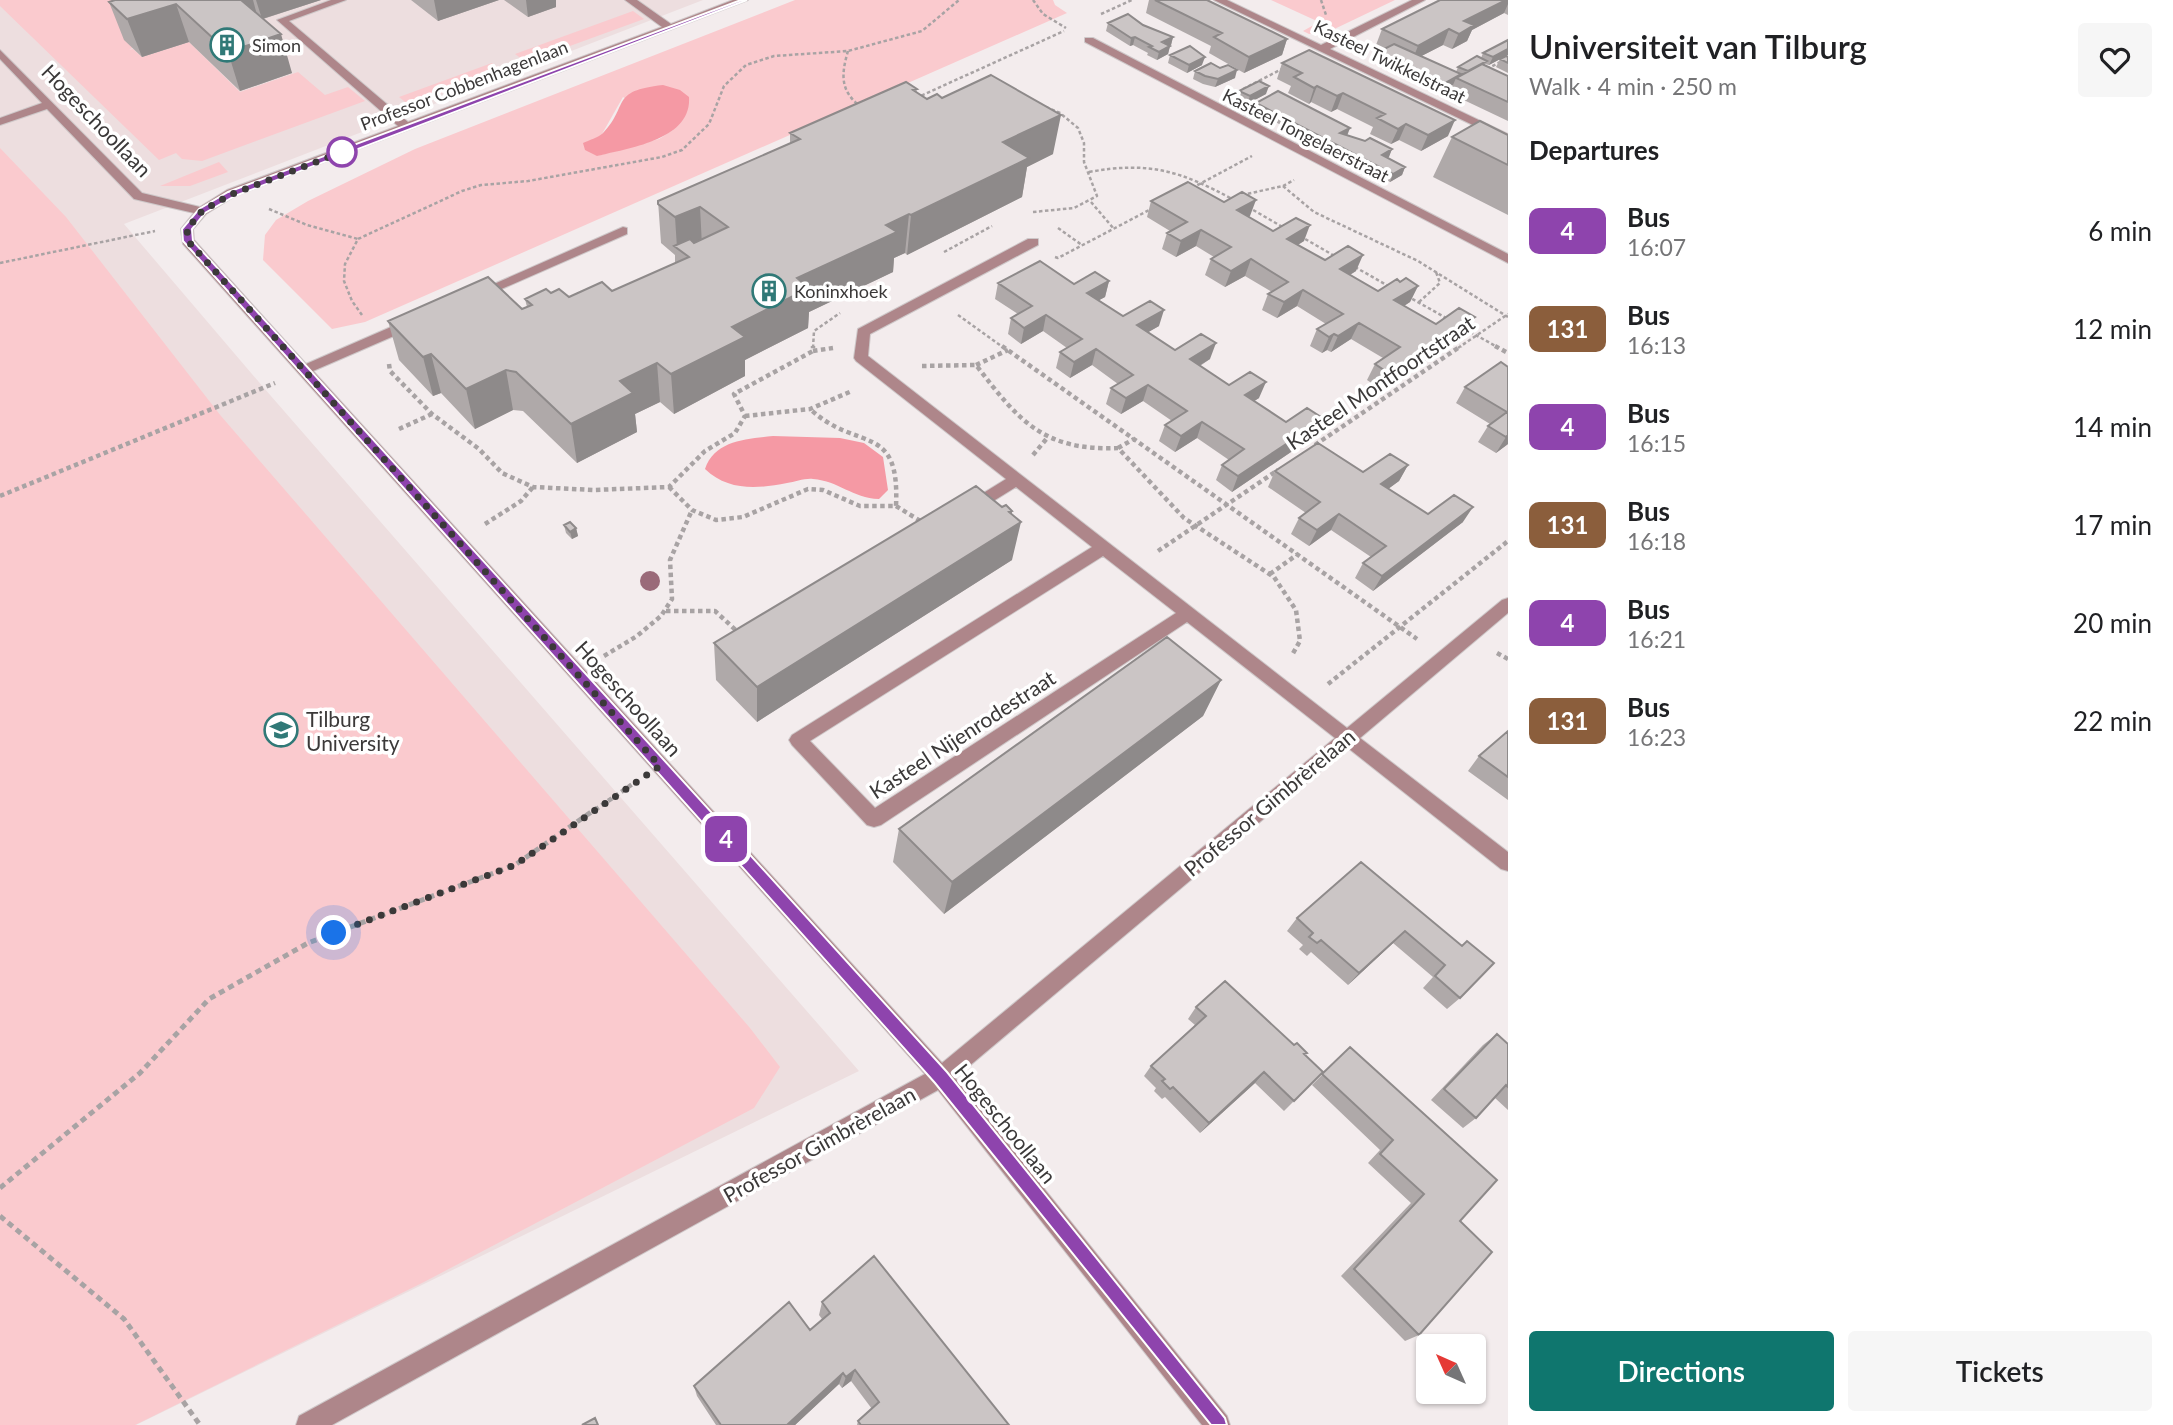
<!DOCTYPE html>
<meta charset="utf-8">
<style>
:root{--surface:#fff;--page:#f6f6f6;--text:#202124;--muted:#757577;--accent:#0f766e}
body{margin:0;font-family:Lato,sans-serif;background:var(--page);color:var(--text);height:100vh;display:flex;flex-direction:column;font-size:26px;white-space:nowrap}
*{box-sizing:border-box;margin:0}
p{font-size:23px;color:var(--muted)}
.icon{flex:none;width:38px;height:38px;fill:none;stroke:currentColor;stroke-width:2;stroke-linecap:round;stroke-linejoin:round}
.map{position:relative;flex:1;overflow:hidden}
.panel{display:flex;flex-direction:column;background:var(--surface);width:665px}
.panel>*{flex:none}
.badge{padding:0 14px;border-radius:10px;font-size:24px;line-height:46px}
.needle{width:46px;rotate:315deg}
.fabs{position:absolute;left:1416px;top:1334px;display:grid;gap:14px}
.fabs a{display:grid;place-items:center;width:70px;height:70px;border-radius:7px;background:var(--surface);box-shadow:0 2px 5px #0004;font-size:35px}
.you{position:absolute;width:35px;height:35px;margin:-18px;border:5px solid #fff;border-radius:50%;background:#1a73e8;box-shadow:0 0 0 10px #1a73e833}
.map>.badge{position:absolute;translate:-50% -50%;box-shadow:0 0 0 4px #fff}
h2{padding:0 21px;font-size:26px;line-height:63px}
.round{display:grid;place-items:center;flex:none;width:74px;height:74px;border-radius:7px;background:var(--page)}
.overview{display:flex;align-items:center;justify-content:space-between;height:119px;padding:0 21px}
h1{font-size:33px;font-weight:600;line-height:52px}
.cta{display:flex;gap:14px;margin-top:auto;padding:14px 21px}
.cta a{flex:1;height:80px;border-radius:7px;background:var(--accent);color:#fff;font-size:28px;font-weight:600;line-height:80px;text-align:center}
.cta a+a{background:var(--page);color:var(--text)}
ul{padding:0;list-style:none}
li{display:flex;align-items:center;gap:21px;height:98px;padding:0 21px}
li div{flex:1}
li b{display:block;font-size:26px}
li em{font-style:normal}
li .badge{min-width:77px;font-weight:700;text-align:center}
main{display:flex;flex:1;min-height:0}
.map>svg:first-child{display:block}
.built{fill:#eddedf}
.green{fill:#facace;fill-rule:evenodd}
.water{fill:#f599a4}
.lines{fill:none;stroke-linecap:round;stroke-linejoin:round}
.minor-casing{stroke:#cec8c9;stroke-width:2}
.path-far2{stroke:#a8a3a4;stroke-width:2.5;stroke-dasharray:3.5 2.5;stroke-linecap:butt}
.path-far1{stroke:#a8a3a4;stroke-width:4.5;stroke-dasharray:4.5 3.5;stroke-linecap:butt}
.path{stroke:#a8a3a4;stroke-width:5;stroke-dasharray:6 4.5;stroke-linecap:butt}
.minor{fill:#ae868a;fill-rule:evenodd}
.tree{fill:#9a6a79}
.wall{fill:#afa9a9}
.shaded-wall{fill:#8e8a8a}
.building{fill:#cbc5c5;stroke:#8e8a8a;stroke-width:2}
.line{fill:#8e44ad;stroke:#fff;stroke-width:2}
.walk{stroke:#3b3939;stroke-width:7;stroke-dasharray:0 12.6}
.stop-dot{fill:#fff;stroke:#8e44ad;stroke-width:3.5}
.labels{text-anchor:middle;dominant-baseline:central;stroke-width:7;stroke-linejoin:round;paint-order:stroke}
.far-poi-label{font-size:18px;fill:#3b3939;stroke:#fff;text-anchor:start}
.far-street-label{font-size:18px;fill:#3b3939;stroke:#fff}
.street-label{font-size:21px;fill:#3b3939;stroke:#fff}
.poi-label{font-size:21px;fill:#3b3939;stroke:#fff;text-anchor:start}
</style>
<main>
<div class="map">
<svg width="1508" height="1425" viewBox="0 0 1508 1425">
<rect width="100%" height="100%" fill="#f3eced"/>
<!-- built -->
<path class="built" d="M0,0H703L124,224L264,388L859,1071L136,1425H0Z"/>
<!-- green -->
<path class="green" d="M0,0H144L132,48L129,50L133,49L142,57L189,42L240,92L298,72L325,95L348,87L365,101L202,161L182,159L176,153L159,160L0,6Z
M795,0H1053L1055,5L1067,13L365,322L332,329L263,260L265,235L276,220L308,201L415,149ZM623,97L673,130L659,139L597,156L602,134Z
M1271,0H1395L1326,33L1309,34L1303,31L1319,22Z
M633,11L644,19L526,62L515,54Z
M492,63L503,71L409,105L399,97Z
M0,148L66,217L221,416L750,1028L780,1067L754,1108L424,1282L135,1425H0Z
M219,162L228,172L190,186H160Z"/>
<!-- water -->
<path class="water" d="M663,85L680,90L689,97C692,140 628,148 597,156L585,150L583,143C589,140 598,138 603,133C630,105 609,91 663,85Z
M773,436L840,438L864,443L883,457L888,490L879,499C852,498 839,481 813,479C805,478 795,482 787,483C757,489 728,491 705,469C715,440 746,439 773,436Z"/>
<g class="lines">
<defs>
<path id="minor" d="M331,0H346L289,21L408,122L662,27L625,0H637L671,24L733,0H748L235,196L206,214L193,229L194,240L306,364L407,320H417V326L313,371L942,1063L1335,738L1187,622L881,825L874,827L867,825L792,745L789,740L792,735L1092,547L1016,487L974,513H964L961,509L964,505L1006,479L856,361L854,358L858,329L1028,239H1038V245L870,334L868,356L1347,728L1502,600L1508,598V613L1360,738L1508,852V871L1501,869L1348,748L955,1078L1227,1416L1230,1425H1202L938,1090L332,1425H296L299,1416L925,1074L183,244L181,229L194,213L134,199L47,109L0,125V118L42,103L0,59V50L142,193L200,207L227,190L398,126L277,20ZM1103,556L1176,613L875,808L810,741Z
M1214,0H1227L1321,45L1412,0H1425L1330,49L1508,134V142Z
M1085,38H1093L1508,254V263L1085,42Z
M623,227L627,228V234L481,298H471L469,295Z"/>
</defs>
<!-- minor casing -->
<use href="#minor" class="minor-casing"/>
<!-- path-far2 -->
<path class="path-far2" d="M1033,0L1043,14L1066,28
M1321,0L1326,15
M1101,14L1132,0
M848,51C841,75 840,91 861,107
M1487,69L1508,58
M1243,89L1282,69
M916,98L1064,31
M1089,172C1149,161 1181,171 1234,200
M1283,186L1314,212L1418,261L1508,317
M1192,188L1252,156
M1242,195L1283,186L1294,180
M1091,202L1114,229
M1248,207L1286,229
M269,209L307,225L358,239
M1033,212L1074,208L1097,196L1084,162V143L1078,128L1060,113L1039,104
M1058,228L1082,245
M1300,236L1338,258
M944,252L992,226
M1055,257L1058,258L1153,208
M0,263L155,231
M1355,267L1390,287
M1407,296L1448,319
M1419,302L1440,283L1436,272
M362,315L352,301L344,281L345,264L358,239L462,191L481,185L528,181L662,157L682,150L709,124L724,86L746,65L774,56L848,51L922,31L959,0
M958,315L1004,348
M1465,329L1499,348
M813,348L814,331L840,313
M1458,348L1508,314"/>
<!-- path-far1 -->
<path class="path-far1" d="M1002,346L1417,639
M1495,346L1508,353
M813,351L833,348
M389,364L390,371L432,414L479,449L502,473L533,487L593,490L669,487L705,451L735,433L745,416L734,394L813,351V346
M976,365L1008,350
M922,366L976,365C1019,421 1043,451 1118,448L1184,518L1274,577L1296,610L1300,641L1292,655
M745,416L810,409L852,391
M399,429L432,414
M1315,445L1461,346
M1118,448L1134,439
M1033,455L1048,437
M669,487L692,510L716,520L743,517L808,489L823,490L860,506H896C900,421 858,453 810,409
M0,496L275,383
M896,506L922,522
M485,524L521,501L533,487
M1158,551L1278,470
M1270,574L1298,554
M666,611H715L739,633
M1497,653L1508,659
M604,656L637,636L661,616L672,599L670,560L692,510
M1328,684L1508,541
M595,810L634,783"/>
<!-- path -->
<path class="path" d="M0,1188L140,1073L209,999L308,943L515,865L597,808
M0,1216L124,1319L200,1425"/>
<!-- minor -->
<use href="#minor" class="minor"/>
</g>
<!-- trees -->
<circle class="tree" cx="650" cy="581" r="10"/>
<!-- wall -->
<path class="wall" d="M115,0H321L263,19L292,73L240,91L189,42L142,57L124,40L109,2Z
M411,0H499L438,21Z
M504,0H556V7L528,17Z
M1149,0H1207L1287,39L1282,55L1244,73L1209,53L1211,46L1146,13Z
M1508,0V15L1504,13L1472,30L1467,41L1452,49L1443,45L1421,56L1456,72L1458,67L1481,58L1483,53L1508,40V55L1504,57H1508V73L1496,67L1500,59L1489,65L1485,64V65L1508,76V121L1449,93L1453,85L1442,91L1375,60L1378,52L1385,49L1376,45L1382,29Z
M1108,23L1143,25L1173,37L1171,45L1169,46H1170L1168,54L1157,60L1147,55L1148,53L1133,45L1130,46L1106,31Z
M1170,55L1202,65L1187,73L1168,63Z
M1282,63L1448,136L1421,151L1399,140L1391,144L1370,134L1373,127L1337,109L1331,112L1311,102L1309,104L1288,93L1291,86L1277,79Z
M1195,71L1235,78L1215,87L1203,84L1193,79Z
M917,89L916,93L927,99L1053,154L1027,167L1022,197L907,255L905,253L894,258L893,272L809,312L808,328L745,360V376L674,414L660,402L635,414L637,432L577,463L523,411L513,410L475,429L441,393L433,396L399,360L388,321L522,309L527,307L525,299L551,293L569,297L612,291L675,264V255L661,243L658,201L790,143V133Z
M1239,91L1266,94L1247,104L1237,99Z
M1256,103L1347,135L1392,149L1388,158L1405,167L1402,175L1390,182L1254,111Z
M1508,135V215L1433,177L1452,137Z
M1151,201L1224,202L1250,216L1248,217L1273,231L1304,241L1298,245L1325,260L1356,271L1350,275L1378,291L1400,282L1418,286L1410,302L1404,306L1436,324L1475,317L1467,333L1382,390L1367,380L1375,364L1383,358L1351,339L1331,352L1327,350L1322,353L1310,346L1317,329L1326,324L1297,306L1277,318L1262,310L1268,294L1272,292L1245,276L1225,287L1205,275L1211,259L1214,257L1196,246L1176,257L1162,249L1167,233L1170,231L1147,217Z
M1109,281L1105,297L1099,300L1123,316L1159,326L1148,332L1175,350L1210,359L1200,366L1229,385L1259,398L1254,401L1286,422L1316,435L1232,492L1216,480L1222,465L1229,460L1197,438L1175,452L1159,441L1165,425L1172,421L1143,401L1121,414L1106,404L1111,388L1118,384L1092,365L1070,378L1056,368L1060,352L1067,348L1043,331L1021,344L1008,334L1011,318L1018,314L995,299L998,283L1074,284Z
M1508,367V444L1496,453L1478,442L1488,426L1490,424L1456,403L1465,387Z
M1408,465L1399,481L1388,489L1428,514L1463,522L1373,591L1355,578L1363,563L1371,557L1331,530L1309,546L1291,534L1299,518L1306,513L1268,487L1275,471L1363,472Z
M1002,507L1012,511V560L757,722L716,680L714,643Z
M564,525L576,528L578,536L572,539L566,533Z
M1221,680L1203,716L944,914L893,862L899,829Z
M1508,731V800L1468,771L1479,756Z
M1361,862L1462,946L1460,998L1447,1009L1423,988L1433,977L1393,943L1348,985L1311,952L1307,956L1299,949L1303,945L1287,931L1297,918Z
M1196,1007L1294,1045L1307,1053L1304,1055L1323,1072L1284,1111L1255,1083L1200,1133L1165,1097L1162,1099L1154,1091L1156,1088L1144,1076L1151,1066L1195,1025L1188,1019Z
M1497,1034L1508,1044V1110L1495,1098L1476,1118L1463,1128L1431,1100L1483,1045Z
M1350,1047L1460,1221L1419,1335L1405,1341L1341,1276L1411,1203L1368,1163L1380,1150L1312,1085Z
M822,1302L1009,1425H857L858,1421L872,1409L851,1381L842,1388L839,1384L795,1425H716L697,1396L694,1386L810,1330L822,1319L819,1315Z"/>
<!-- shaded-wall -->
<path class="shaded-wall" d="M228,0H253L257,15Z
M256,0H321L262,19Z
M434,0H499L438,21Z
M526,0H556V7L528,17Z
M1506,0H1508V4L1504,13L1472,30L1467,41L1452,49L1464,21Z
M176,4L189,42L142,57L127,19Z
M1449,29L1443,45L1412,61L1418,46Z
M281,34L292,73L240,91L228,52Z
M1135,37L1133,45L1130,46L1131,38Z
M1173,37L1171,45L1160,50L1162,42Z
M1287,39L1282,55L1244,73L1249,57Z
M1170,46L1168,54L1157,60L1159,52Z
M1508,49V55L1489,65L1493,57Z
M1205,57L1202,65L1187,73L1189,65Z
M1237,70L1235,78L1215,87L1218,79Z
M1456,78L1453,85L1442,91L1445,83Z
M1269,86L1266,94L1247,104L1250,96Z
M1317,86L1311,102L1309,104L1314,88Z
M1343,93L1337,109L1331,112L1337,96Z
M1061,115L1053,154L1027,167L1022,197L907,255L911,215L1003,142Z
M1455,120L1448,136L1421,151L1428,135Z
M1406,124L1399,140L1391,144L1398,129Z
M1350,128L1347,136L1340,133Z
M1392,149L1389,157L1379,163L1382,155Z
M1405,167L1402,175L1390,182L1393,174Z
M1256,200L1250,216L1231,226L1237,210Z
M700,207L702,246L677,248L675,217Z
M909,214L905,253L894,258L893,272L809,312L808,328L745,360V376L674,414L671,374L797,278L886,225Z
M1310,225L1304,241L1281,255L1287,239Z
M1201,230L1196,246L1176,257L1181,241Z
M1363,255L1356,271L1333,285L1340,269Z
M1251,259L1245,276L1225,287L1231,271Z
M1109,281L1105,297L1083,309L1087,293Z
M1418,286L1410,302L1387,317L1394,300Z
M1303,290L1297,306L1277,318L1284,302Z
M1164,310L1159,326L1133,341L1137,325Z
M1046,315L1043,331L1021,344L1024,328Z
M1475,317L1467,333L1382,390L1390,374Z
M1359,323L1351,339L1331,352L1338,336Z
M1334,334L1327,350L1322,353L1329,337Z
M1216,343L1210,359L1184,375L1190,359Z
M1096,349L1092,365L1070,378L1074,362Z
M431,354L441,393L433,396L423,357Z
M657,363L660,402L635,414L637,432L577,463L571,424L620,381Z
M506,370L513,410L475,429L466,389Z
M1266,382L1259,398L1239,411L1245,395Z
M1148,385L1143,401L1121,414L1126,398Z
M1324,419L1316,435L1232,492L1238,476Z
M1202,422L1197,438L1175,452L1181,436Z
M1508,435V444L1496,453L1506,437Z
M1408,465L1399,481L1373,500L1381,484Z
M1473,507L1463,522L1373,591L1382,576Z
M1012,511L1008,530L1021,522L1012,560L757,722V687Z
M1339,514L1331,530L1309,546L1317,530Z
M576,528L578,536L572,539L570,532Z
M1221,680L1203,716L944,914L952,882Z
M1405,931L1393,943L1348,985L1359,973Z
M1264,1072L1255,1083L1200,1133L1209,1123Z
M855,1370L851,1381L842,1388L846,1377Z
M843,1373L839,1384L795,1425H787Z"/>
<!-- building -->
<path class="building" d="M115,0H241L281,34L228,52L176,4L127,19L109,2Z
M1155,0H1207L1287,39L1249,57L1214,37L1222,33Z
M1440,0H1506L1464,21L1474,25L1459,34L1449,29L1418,46L1382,29Z
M1128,14L1143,25L1173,37L1162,42L1170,46L1159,52L1149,47L1152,46L1135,37L1131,38L1108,23Z
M1508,40V49L1493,57L1483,53Z
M1394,44L1461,74L1445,83L1378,52Z
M1190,46L1205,57L1189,65L1170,55Z
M1309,50L1455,120L1428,135L1406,124L1398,129L1377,118L1385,114L1343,93L1337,96L1317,86L1314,88L1294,77L1302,73L1282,63Z
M1477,56L1487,61L1468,71L1458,67Z
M1506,56L1508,57V63L1500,59Z
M1211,63L1220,68L1228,65L1237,70L1218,79L1205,76L1195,71Z
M1482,64L1508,76V102L1456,78Z
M991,75L1061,115L1003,142L1029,158L911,215L909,214L886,225L897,232L797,278L809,288L732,327L745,337L671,374L657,363L620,381L633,393L571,424L516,372L506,370L466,389L431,354L423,357L388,321L488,277L522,309L532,305L525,299L546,289L551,293L559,289L569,297L602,282L612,291L689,257L674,246L690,239L694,243L728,227L700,207L675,217L658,204V201L800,139L790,133L906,82L917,89L913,90L927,99L937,94L942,98Z
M1259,81L1269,86L1250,96L1239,91Z
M1278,91L1350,128L1340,133L1365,141L1370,138L1392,149L1382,155L1405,167L1393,174L1256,103Z
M1480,121L1508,135V165L1452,137Z
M1188,182L1224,202L1242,192L1256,200L1237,210L1273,231L1296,218L1310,225L1287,239L1325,260L1348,246L1363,255L1340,269L1378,291L1397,279L1400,282L1406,278L1418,286L1394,300L1436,324L1459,308L1475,317L1390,374L1375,364L1400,347L1359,323L1338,336L1334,334L1329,337L1317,329L1343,314L1303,290L1284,302L1268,294L1288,282L1251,259L1231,271L1211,259L1231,247L1201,230L1181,241L1167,233L1187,222L1151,201Z
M1040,261L1074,284L1095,272L1109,281L1087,293L1123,316L1150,301L1164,310L1137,325L1175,350L1201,334L1216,343L1190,359L1229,385L1250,372L1266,382L1245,395L1286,422L1307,408L1324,419L1238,476L1222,465L1244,449L1202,422L1181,436L1165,425L1187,411L1148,385L1126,398L1111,388L1133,375L1096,349L1074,362L1060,352L1082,339L1046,315L1024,328L1011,318L1032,306L998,283Z
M1501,362L1508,367V435L1506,437L1488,426L1507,412L1465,387Z
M1318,443L1363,472L1390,454L1408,465L1381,484L1428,514L1454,495L1473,507L1382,576L1363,563L1386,546L1339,514L1317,530L1299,518L1320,502L1275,471Z
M976,486L1002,507L1006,505L1012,511L1009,512L1021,522L757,687L714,643Z
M570,522L576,528L570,532L564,525Z
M1167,637L1221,680L952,882L899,829Z
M1508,731V777L1479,756Z
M1361,862L1462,946L1467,941L1494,963L1460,998L1435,976L1445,965L1405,931L1359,973L1321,940L1317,943L1309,937L1313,933L1297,918Z
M1225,981L1294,1045L1297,1043L1307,1053L1304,1054L1323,1072L1294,1101L1264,1072L1209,1123L1173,1087L1170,1089L1162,1081L1165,1079L1151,1066L1206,1016L1196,1007Z
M1497,1034L1508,1044V1087L1506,1085L1476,1118L1444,1089Z
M1350,1047L1497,1180L1460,1221L1492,1252L1419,1335L1354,1269L1424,1194L1380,1154L1393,1140L1322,1074Z
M874,1256L1009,1425H861L858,1421L879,1402L855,1370L846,1377L843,1373L787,1425H721L694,1386L789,1302L810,1330L830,1313L822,1302Z
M595,1418L598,1425H582Z"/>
<!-- line -->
<path class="line" d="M741,0H747L235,196L205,213L192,229L193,241L947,1072L1225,1418L1227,1425H1211L935,1083L183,241L182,229L199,209L228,192Z"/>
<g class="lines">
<!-- walk -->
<path class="walk" d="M334,933L515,865L660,766L188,241L187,229L202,211L232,194L342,152"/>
</g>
<!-- icons -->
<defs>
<symbol id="building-ring" viewBox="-11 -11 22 22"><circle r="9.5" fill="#fff" stroke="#307977" stroke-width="1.5"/><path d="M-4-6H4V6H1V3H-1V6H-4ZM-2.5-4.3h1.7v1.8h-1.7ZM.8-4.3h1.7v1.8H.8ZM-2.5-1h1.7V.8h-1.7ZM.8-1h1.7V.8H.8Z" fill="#307977"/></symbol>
<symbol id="university-ring" viewBox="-11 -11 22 22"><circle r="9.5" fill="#fff" stroke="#307977" stroke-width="1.5"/><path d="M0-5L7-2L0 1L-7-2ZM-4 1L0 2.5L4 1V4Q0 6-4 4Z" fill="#307977"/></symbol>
</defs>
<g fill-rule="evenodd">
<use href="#building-ring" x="208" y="26" width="38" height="38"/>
<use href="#building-ring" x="750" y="272" width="38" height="38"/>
<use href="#university-ring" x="262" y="711" width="38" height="38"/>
</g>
<!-- markers -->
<circle class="stop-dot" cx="342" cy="152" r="14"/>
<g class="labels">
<!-- far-poi labels -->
<g class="far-poi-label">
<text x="252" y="45">Simon</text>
<text x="794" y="291">Koninxhoek</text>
</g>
<!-- far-street labels -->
<g class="far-street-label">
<text transform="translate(1390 61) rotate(26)">Kasteel Twikkelstraat</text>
<text transform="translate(464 85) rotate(-21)">Professor Cobbenhagenlaan</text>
<text transform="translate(1306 135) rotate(27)">Kasteel Tongelaerstraat</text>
</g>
<!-- street labels -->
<g class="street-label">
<text transform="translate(97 120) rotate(46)">Hogeschoollaan</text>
<text transform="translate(1380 382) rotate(-34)">Kasteel Montfoortstraat</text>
<text transform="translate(629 698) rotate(48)">Hogeschoollaan</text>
<text transform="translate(962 734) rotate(-33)">Kasteel Nijenrodestraat</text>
<text transform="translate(1269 802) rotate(-40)">Professor Gimbrèrelaan</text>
<text transform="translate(1006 1123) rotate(51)">Hogeschoollaan</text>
<text transform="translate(819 1144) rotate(-29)">Professor Gimbrèrelaan</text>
</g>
<!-- poi labels -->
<g class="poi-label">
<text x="306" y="718">Tilburg<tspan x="306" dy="24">University</tspan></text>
</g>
</g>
</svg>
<div class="fabs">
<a><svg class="needle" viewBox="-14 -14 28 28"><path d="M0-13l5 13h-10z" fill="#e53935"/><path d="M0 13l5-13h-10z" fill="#757577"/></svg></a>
</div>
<div class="you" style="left:334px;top:933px"></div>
<b class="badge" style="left:726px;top:839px;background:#8e44ad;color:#fff">4</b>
</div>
<section class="panel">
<div class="overview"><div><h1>Universiteit van Tilburg</h1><p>Walk · 4 min · 250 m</p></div><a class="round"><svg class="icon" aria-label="heart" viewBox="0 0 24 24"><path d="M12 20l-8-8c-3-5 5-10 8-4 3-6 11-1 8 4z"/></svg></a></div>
<h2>Departures</h2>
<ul>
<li><span class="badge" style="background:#8e44ad;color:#fff">4</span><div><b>Bus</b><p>16:07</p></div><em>6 min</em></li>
<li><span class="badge" style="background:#8b5e3c;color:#fff">131</span><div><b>Bus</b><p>16:13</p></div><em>12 min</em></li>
<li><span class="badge" style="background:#8e44ad;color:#fff">4</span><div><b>Bus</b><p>16:15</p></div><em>14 min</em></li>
<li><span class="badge" style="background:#8b5e3c;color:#fff">131</span><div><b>Bus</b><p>16:18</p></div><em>17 min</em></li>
<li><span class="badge" style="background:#8e44ad;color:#fff">4</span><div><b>Bus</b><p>16:21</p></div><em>20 min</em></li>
<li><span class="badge" style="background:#8b5e3c;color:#fff">131</span><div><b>Bus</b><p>16:23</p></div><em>22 min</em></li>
</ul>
<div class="cta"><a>Directions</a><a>Tickets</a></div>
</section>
</main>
